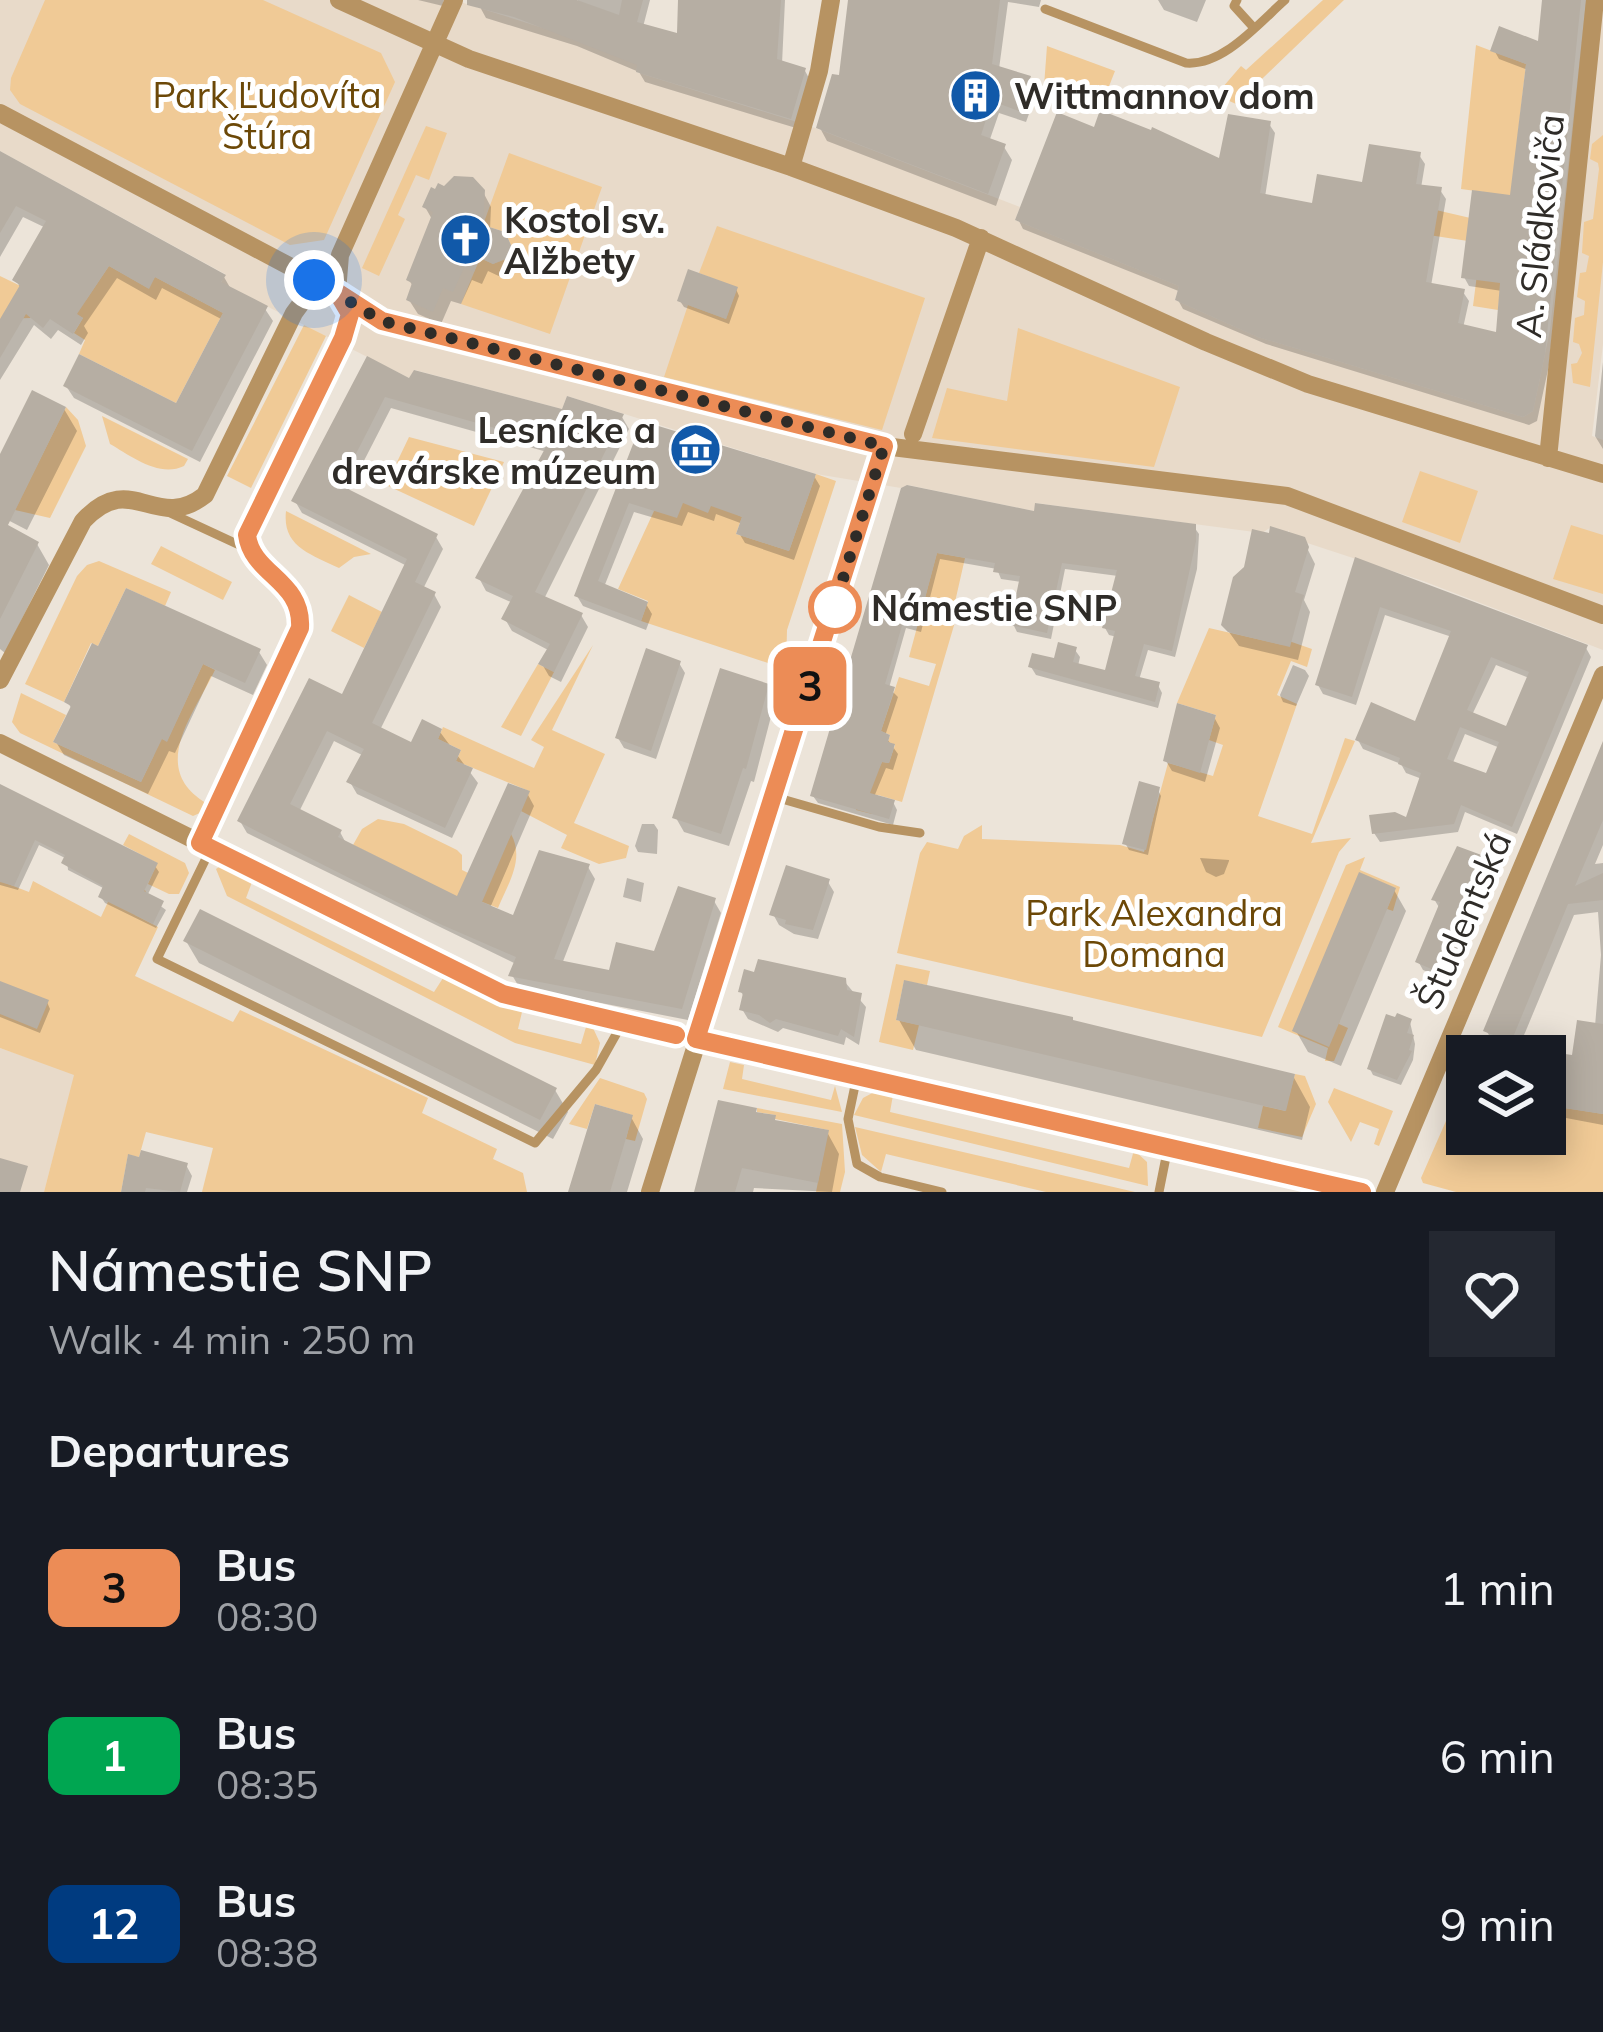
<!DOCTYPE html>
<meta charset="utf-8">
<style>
:root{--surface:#171b24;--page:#242831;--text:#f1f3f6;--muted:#9ea1a6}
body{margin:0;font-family:Mulish,sans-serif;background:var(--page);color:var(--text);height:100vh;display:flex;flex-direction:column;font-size:45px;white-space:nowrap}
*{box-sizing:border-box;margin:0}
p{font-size:39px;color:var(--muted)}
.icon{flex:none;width:66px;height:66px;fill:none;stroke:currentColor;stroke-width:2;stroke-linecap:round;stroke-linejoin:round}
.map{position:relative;height:1192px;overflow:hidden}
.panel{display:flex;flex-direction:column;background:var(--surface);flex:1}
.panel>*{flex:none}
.badge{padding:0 24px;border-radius:18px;font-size:42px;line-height:78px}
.tools{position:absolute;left:1446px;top:1035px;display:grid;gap:24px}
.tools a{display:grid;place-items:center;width:120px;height:120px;border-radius:0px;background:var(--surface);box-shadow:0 6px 30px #0003;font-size:60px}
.you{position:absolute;width:60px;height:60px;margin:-30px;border:9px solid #fff;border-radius:50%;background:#1a73e8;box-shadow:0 0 0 18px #1a73e833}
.map>.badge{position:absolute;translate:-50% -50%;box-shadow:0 0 0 6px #fff}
h2{padding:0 48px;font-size:45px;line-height:108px}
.round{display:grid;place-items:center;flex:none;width:126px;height:126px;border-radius:0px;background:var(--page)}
.headline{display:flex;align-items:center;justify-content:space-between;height:204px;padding:0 48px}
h1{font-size:57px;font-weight:600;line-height:90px}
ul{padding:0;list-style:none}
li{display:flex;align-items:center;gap:36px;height:168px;padding:0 48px}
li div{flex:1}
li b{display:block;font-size:45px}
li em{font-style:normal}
li .badge{min-width:132px;font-weight:700;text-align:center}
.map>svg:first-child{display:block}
.built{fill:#e8dac9}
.green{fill:#f0ca96}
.shadow{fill:#0003;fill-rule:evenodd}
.building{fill:#b6aea3;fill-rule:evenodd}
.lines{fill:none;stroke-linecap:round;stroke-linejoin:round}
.lane{stroke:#b79362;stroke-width:9}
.street{stroke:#b79362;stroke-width:18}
.line-casing{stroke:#fff;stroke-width:27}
.line{stroke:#ec8c56;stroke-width:18}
.walk{stroke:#2f2c28;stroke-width:12;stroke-dasharray:0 21.6}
.stop-dot{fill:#fff;stroke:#ec8c56;stroke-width:6}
.labels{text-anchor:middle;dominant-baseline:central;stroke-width:10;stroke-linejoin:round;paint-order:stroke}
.park-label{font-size:36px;fill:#6c4807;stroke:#fff}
.poi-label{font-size:36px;font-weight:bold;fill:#2f2c28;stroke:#fff;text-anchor:start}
.street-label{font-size:36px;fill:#2f2c28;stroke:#fff}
.stop-label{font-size:36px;font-weight:bold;fill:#2f2c28;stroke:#fff;text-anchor:start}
</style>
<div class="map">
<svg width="1603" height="1192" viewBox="0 0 1603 1192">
<rect width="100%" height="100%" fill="#ece4d9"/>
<!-- built -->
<path class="built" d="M0,0H454L639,58L636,72L810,126L1020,207L1015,220L1179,286L1175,300L1258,337L1523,417L1533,411L1550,330L1586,0H1603V344L1592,436L1603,440V650L1423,581L1289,537V530L1285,536L1271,527L1262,533L1036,503L1034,511L908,485L901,488L816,474L567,396L562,409L415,370L409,378L221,283L225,274L0,151Z
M0,1048L75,1074L44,1192H0Z"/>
<!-- green -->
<path class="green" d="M45,0H263L381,53L395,82L324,240L290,245L20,104L10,90L11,78Z
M1323,0H1344L1236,104L1216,95L1241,66L1246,70Z
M1476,45L1526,64L1498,310L1473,306L1481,243L1409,232L1436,210L1479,220L1483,192L1461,189Z
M1047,46L1115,71L1104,99L1097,97L1093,106L1044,86Z
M426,126L447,133L429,180L416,175L398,215L405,219L379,276L362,268Z
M1603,135V262L1590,387L1573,383L1571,364L1577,363L1582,353L1579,344L1573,342L1575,318L1584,315L1585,301L1577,297L1580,273L1586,272L1589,256L1582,253L1584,222L1593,219L1599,169L1598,163L1590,159L1592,144Z
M509,153L602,187L550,334L461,304L480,258L493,264L508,258L512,247L505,232L483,225Z
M717,226L925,298L882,430L664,377L688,305L726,319L737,288L699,273Z
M109,266L148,288L155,277L223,313L176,403L79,354L85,340L74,333L83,318L59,304L40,302L30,318L0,319V276L33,292L86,300Z
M304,325L326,336L251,488L227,476Z
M1018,328L1180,387L1154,467L932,438L947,388L1007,401Z
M66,407L78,420L86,446L50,518L15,510Z
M102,416L188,459L184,466C159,478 131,456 110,444Z
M409,437L504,462L474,526L386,485Z
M1420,471L1478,491L1460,543L1402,522Z
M816,474L836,481L787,630L786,669L641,621L648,601L618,589L654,511L687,491L742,517L736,534L789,551Z
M286,511L371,554L354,557L339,568C311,554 282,547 286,511Z
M1571,525L1603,535V594L1553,579Z
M161,546L232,582L223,600L151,564Z
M937,553L965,558L955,602L960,605L902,802L878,795L872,814L856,810L870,765L879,768L882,762L889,763L895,745L888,742L890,735L881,731L899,677L929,686L936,664L909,657Z
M99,561L171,592L165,606L126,588L98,646L91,643L64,702L25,684L77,576L87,565Z
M349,595L382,612L364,648L331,631Z
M1209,628L1283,645L1286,640L1312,649L1307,667L1291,661L1277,695L1297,704L1258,816L1312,834L1345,738L1355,741L1311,843L1351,838L1339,852L1262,1037L897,953L920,853L927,842L958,849L964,836L982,825V839L1120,845L1144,852L1168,763L1213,776L1223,745L1209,740L1216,715L1177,703Z
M593,645L552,730L605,754L574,823L629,846L626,858L599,864L561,848L567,835L521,811L529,791L456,761L461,750L438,739L443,727L534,768L544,747L531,740Z
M203,664L215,670C194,714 148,768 206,803L202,812L193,816L20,733L12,722L21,693L66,715L53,742L141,782L154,755L117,719L167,741Z
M538,664L554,672L521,736L501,727Z
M378,819L404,824L457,850L462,855V870L489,883L511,834C525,859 508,884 498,908L480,901L477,907L353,845L362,829Z
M129,834L185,863L189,873L179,894H169L148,884L157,863L123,845Z
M1365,857L1360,870L1400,887L1393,911L1387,909L1395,888L1359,873L1339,1024L1348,1028L1334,1061H1325L1328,1048L1278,1027L1346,865Z
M222,865L233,867L252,882L246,898L434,992L443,978L522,1012L518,1029L581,1044L586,1027L593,1028L600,1043L595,1065L515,1043L227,896L216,869Z
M119,878L146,891L135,915L158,927L135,976L233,1022L240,1010L428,1098L422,1113L497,1149L493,1159L523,1173L527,1192H202L213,1148L146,1132L139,1157L128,1155L121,1192H44L74,1075L0,1048V881L29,892L33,881L101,917Z
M896,964L930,971L927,985L904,981L896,1020L919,1025L913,1050L879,1042Z
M730,1062L744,1065L742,1079L831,1100L835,1086L842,1112L723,1089Z
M1467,1073V1134H1545V1105L1603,1114V1192H1456L1423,1183L1421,1178Z
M1295,1074L1305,1076L1316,1104L1302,1137L1258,1128L1263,1106L1285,1111Z
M600,1078L644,1093L647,1099L635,1141L626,1139L632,1115L595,1104L587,1129L569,1124Z
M1334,1088L1393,1111L1379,1146L1374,1144L1379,1129L1360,1122L1351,1142L1328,1102Z
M876,1091L893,1095L890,1112L1129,1168L1134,1150L1147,1162L1148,1186L854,1115L863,1098Z
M757,1108L842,1124L845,1172L840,1192H816L828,1130L775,1119V1115L757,1112Z
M855,1127L1135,1192H1046L886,1154L881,1172L862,1155Z"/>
<!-- shadow -->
<path class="shadow" d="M418,0H444L443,6Z
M482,0L577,3L578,0H650L643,27L680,36L681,0H785L782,64L804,69L810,80L796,128L645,82L639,72L577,46L486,18L480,7Z
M852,0H1041L1039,7L1008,2L999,69L1029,79L1037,92L1026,122L999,113L989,142L1004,147L1012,160L996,206L827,141L820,128L841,79Z
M1158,0H1206L1197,22L1164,10Z
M1545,0H1588L1549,365L1537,421L1529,425L1266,344L1183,309L1178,300L1181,292L1023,229L1018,219L1095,131L1221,162L1269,124L1275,133L1265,197L1315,206L1365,185L1419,155L1425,164L1421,188L1440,190L1446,199L1431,286L1463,292L1469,301L1463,328L1499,336L1502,291L1469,286L1464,277L1512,198L1528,70L1499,59L1494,50L1541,45Z
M0,154L224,277L232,291L265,309L273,321L200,462L74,398L66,386L177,407L223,320L162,288L156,300L117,278L84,326L88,333L81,345L58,330L51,339L34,325L0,380V326L21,289L16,280L46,228L23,217L0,257Z
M483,192L491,207L490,230L503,235L518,263L515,272L503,278L488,271L482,284L472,280L461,304L451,301L441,324L418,314L409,300L414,288L409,280L433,221L425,207Z
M736,289L739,296L729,324L684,307L680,301Z
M368,360L411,382L564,413L622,417L629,429L544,599L581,615L588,627L561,682L549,676L542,664L550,651L512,631L505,619L513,603L486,591L479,578L547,452L391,408L348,492L436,537L443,549L423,589L434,594L441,607L380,730L412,747L440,732L478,783L452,838L357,794L350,782L364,756L334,741L299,812L340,832L347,845L458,901L527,793L534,806L490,908L515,919L588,867L595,879L562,964L611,974L655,954L714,901L721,913L688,1020L519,987L512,975L516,964L247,833L240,821L343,698L407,566L302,513L295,501Z
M1603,362V449L1595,436Z
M64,409L77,431L27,530L0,516V461Z
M644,425L814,476L820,486L794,560L745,543L739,533L743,524L716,514L714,521L688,512L682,526L634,512L604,587L646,604L652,614L646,630L583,606L577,596Z
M904,490L1036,514L1194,527L1199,534L1197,569L1175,657L1148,650L1139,680L1158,685L1162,693L1158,708L1036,675L1031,667L1056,661L1075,650L1080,657L1078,666L1107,673L1117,637L1109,635L1105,628L1118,576L1065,569L1051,639L1017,632L1013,624L1022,582L1001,579L997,569L940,559L921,632L906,628L889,688L898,697L885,736L898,754L893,770L886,768L874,797L893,802L897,810L893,825L818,803L813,796Z
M0,524L37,544L49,565L5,653L0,649Z
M1303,540L1315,564L1304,600L1310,612L1298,660L1239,646L1224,625Z
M1357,561L1586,648L1591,657L1517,834L1465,812L1458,832L1380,842L1374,833L1407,821L1422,779L1406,773L1401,764L1363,749L1358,740L1417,724L1452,637L1385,615L1356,705L1323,694L1318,685ZM1496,665L1529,678L1508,730L1472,715ZM1465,734L1500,748L1488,777L1452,765Z
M93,647L259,652L267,665L253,695L211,676L175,753L169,751L148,794L64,755L56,742L72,710L68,702Z
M679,663L685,673L656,759L624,748L618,738Z
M1293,665L1305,670L1309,676L1296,706L1283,702L1280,695Z
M767,687L775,701L754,782L751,781L729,846L684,832L676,818Z
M1214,717L1220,728L1205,782L1172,771L1166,761Z
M1603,748V845L1595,864L1603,863V1125L1545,1114V1056H1542V1053L1575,1059L1595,1026L1601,955L1598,912L1574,915L1517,1052L1493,1042L1486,1030Z
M0,787L155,866L159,872L147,896L166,910L156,928L105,903L101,897L105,889L68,870L67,859L39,845L18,890L0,885Z
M1158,790L1161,796L1148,855L1129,850L1125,843Z
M642,824H654L658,830L657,854L638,852L635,846Z
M1200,858L1229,860V861L1224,874L1216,877L1206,872Z
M1493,863L1498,871L1453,983L1423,970L1418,961L1440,909L1434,899Z
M627,878L644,883L641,902L623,897Z
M828,882L834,892L818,939L794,934L779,925L773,914Z
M1394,890L1406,911L1341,1066L1308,1052L1296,1031Z
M186,941L555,1090L568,1112L553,1139L199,963Z
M844,981L866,1007L859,1045L846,1037L844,1045L783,1028L778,1032L748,1019L742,1009L745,998L741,992Z
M0,984L47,1002L50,1009L40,1033L0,1017Z
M899,1020L1073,1023L1293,1076L1310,1107L1302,1140L916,1050Z
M1410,1022L1415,1044L1413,1060L1401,1085L1373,1075L1370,1069Z
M720,1104L777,1123L827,1132L839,1154L832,1192L754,1188L753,1192H697Z
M597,1107L631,1117L643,1139L627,1192H571Z
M131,1158L186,1165L192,1176L187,1192H124Z"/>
<!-- building -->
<path class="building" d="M467,0H577L619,15L622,0H643L637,22L677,33L678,0H781L777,59L806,68L791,119L636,72L637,65L514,17L467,5Z
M848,0H1000L992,64L1031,76L1019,111L992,101L981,135L1006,144L988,194L816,128L832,74L839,75Z
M1542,0H1581L1545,354L1533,411L1523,417L1258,337L1175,300L1179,286L1015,220L1057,112L1094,127L1100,110L1151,130L1152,127L1219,158L1228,114L1271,121L1260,193L1312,203L1317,174L1362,182L1369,144L1421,152L1416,184L1442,187L1426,282L1465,289L1458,323L1496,332L1500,283L1461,278L1472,190L1510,195L1526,64L1490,51L1499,26L1538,41Z
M0,151L226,275L221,282L268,306L192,451L63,386L79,354L176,403L223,313L155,277L149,289L109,266L77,314L83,318L73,334L50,319L43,328L26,314L0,358V319L20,285L12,280L46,221L16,206L0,233Z
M454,176L473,177L485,190L483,225L505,232L512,247L508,258L493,264L480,258L474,272L464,268L453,292L443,288L433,312L406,300L412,283L406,280L433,212L422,207L431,187L435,189L438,183L444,186Z
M688,269L738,287L726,319L677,301Z
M367,356L409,378L414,370L562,409L567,396L624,414L535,592L583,613L554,672L538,664L550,644L501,619L513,596L475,578L548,443L385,397L340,485L438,534L415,582L436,592L372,723L411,742L422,719L442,729L438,739L461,750L456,761L473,768L445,828L346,782L364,749L327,731L290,804L342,830L338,837L457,896L508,783L530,791L482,902L513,915L539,850L590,864L554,959L609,970L616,942L654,951L678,886L716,898L682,1009L508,976L516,957L440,924L237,821L309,678L342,694L407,559L291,501Z
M32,390L66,407L8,525L39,542L0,619V454Z
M642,421L816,474L789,551L736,534L742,517L711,506L708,513L683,503L677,518L629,503L598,581L648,602L641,621L574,596Z
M907,485L1034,511L1035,503L1196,524V541L1172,651L1144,644L1135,676L1160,682L1155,702L1028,667L1032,653L1054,658L1058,642L1077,647L1073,662L1105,670L1115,631L1102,628L1117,570L1062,563L1047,633L1010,625L1020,576L993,572L995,563L937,553L918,625L903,622L885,684L895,687L881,731L890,735L888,742L895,744L889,763L882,762L870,793L895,800L889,819L810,796L901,488Z
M1270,526L1305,537L1309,547L1295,592L1304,595L1290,647L1228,632L1221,625L1233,577L1244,567L1252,529L1269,533Z
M1355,557L1588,645L1512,827L1461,805L1454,824L1372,834L1369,815L1395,812L1406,817L1421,773L1398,764L1400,758L1355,740L1371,702L1415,721L1451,631L1380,607L1352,697L1315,685ZM1491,657L1529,672L1506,726L1467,710ZM1460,727L1499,742L1486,773L1447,759Z
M126,588L261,649L245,683L203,664L167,742L162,739L141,782L53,742L71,706L64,702L92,643L98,646Z
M646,648L681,661L651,751L615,738Z
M720,668L769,684L746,769L743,768L721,834L672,818Z
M1177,703L1216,715L1200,773L1163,761Z
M1603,741V820L1575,886L1603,873V900L1568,904L1511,1042L1483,1031Z
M1139,781L1160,787L1146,850L1122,844Z
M0,784L158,863L144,891L164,901L153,924L98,897L103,886L61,863L65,855L35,840L14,886L0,882Z
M1457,846L1495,860L1448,976L1415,962L1440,902L1431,900Z
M786,865L830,879L813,930L785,924L786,920L769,915Z
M1359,872L1396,888L1329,1047L1292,1031Z
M200,909L557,1088L540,1120L183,941Z
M758,959L846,978L847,990L862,993L854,1037L841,1029L838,1036L776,1019L770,1023L759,1015L739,1010L743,993L738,992L744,969L754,972Z
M904,980L1073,1017V1020L1295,1074L1286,1111L896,1020Z
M0,981L49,1000L37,1029L0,1014Z
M1397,1013L1412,1019L1407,1033L1414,1035L1409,1050L1412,1051L1397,1080L1367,1069L1386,1014L1395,1017Z
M1577,1020L1603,1024V1114L1545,1105V1051L1572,1055Z
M718,1100L757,1108L756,1112L776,1115L775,1120L829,1130L818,1183L742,1168L735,1192H694Z
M595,1104L633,1115L626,1138L610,1192H568Z
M141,1150L188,1163L180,1192L146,1188L145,1192H121L128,1154L139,1157Z
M0,1158L28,1166L20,1192H0Z"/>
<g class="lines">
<!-- lane -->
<path class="lane" d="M1237,0L1234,6L1254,28
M1045,9L1186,63C1223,66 1258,24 1285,0
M168,512L250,550
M775,797L879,827L920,833
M211,848L157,959L535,1143L596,1070L623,1022
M857,1076L848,1119L857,1164L880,1177L942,1192
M1159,1192L1168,1147"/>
<!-- street -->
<path class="street" d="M339,0L469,59L791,167L956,228L1206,342L1308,384L1603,474
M0,113L291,267L382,321L884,446L1287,496L1603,615
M791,167L819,71L831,0
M337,292L340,255L454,0
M913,434L981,238
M1548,458L1595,0
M0,680L83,521C132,468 155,534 205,495L294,313L308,294L337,292
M0,743L503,994L1362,1192
M200,843L299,634C309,580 251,577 247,535L343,338L350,314L340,298
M650,1192L884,446
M1385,1192L1603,675"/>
</g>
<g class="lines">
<defs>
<path id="line" d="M676,1035L503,994L200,843L300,628C303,580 252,575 247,535L343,338L350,314L337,292L382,321L884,446L696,1039L1362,1192"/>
</defs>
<!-- line casing -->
<use href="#line" class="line-casing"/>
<!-- line -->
<use href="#line" class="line"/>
<!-- walk -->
<path class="walk" d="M314,280L382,321L884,446L830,621L835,607"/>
</g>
<!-- icons -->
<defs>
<symbol id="building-disc" viewBox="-11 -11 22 22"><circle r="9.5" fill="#1159a9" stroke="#fff"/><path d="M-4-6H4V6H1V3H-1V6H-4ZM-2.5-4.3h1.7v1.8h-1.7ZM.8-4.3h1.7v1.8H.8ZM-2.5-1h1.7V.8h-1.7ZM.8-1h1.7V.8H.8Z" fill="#fff"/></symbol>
<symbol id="church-disc" viewBox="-11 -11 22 22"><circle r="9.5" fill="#1159a9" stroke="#fff"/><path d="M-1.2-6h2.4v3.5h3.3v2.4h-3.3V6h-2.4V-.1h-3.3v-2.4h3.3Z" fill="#fff"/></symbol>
<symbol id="museum-disc" viewBox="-11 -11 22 22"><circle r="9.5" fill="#1159a9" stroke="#fff"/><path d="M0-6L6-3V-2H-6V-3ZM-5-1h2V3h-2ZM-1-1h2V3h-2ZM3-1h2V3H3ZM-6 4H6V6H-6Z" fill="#fff"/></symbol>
</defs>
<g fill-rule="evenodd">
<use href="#building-disc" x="946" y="66" width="59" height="59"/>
<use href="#church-disc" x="436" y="210" width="59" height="59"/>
<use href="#museum-disc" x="666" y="420" width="59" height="59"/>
</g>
<!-- markers -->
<circle class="stop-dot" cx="835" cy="607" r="24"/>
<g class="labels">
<!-- park labels -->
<g class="park-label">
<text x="267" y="94">Park Ľudovíta<tspan x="267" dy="41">Štúra</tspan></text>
<text x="1154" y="912">Park Alexandra<tspan x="1154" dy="41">Domana</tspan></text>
</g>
<!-- poi labels -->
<g class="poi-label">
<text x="1014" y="95">Wittmannov dom</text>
<text x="504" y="219">Kostol sv.<tspan x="504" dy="41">Alžbety</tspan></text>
<text x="656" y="429" text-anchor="end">Lesnícke a<tspan x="656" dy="41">drevárske múzeum</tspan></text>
</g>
<!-- street labels -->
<g class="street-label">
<text transform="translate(1539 226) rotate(-84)">A. Sládkoviča</text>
<text transform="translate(1463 920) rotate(-67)">Študentská</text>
</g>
<!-- stop labels -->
<g class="stop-label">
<text x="871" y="607">Námestie SNP</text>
</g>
</g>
</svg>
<div class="tools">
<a><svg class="icon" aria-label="layers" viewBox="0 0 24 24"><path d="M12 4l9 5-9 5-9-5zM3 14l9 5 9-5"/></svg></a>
</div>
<div class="you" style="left:314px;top:280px"></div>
<b class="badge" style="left:810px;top:686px;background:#ec8c56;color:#111">3</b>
</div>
<section class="panel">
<div class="headline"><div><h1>Námestie SNP</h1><p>Walk · 4 min · 250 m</p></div><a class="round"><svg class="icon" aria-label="heart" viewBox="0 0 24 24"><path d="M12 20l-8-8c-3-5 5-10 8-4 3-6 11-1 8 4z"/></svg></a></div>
<h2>Departures</h2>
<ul>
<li><span class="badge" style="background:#ec8c56;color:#111">3</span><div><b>Bus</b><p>08:30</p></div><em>1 min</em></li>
<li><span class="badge" style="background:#00a651;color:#fff">1</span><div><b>Bus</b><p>08:35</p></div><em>6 min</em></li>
<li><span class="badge" style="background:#003b80;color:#fff">12</span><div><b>Bus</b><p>08:38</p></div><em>9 min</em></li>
</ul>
</section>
